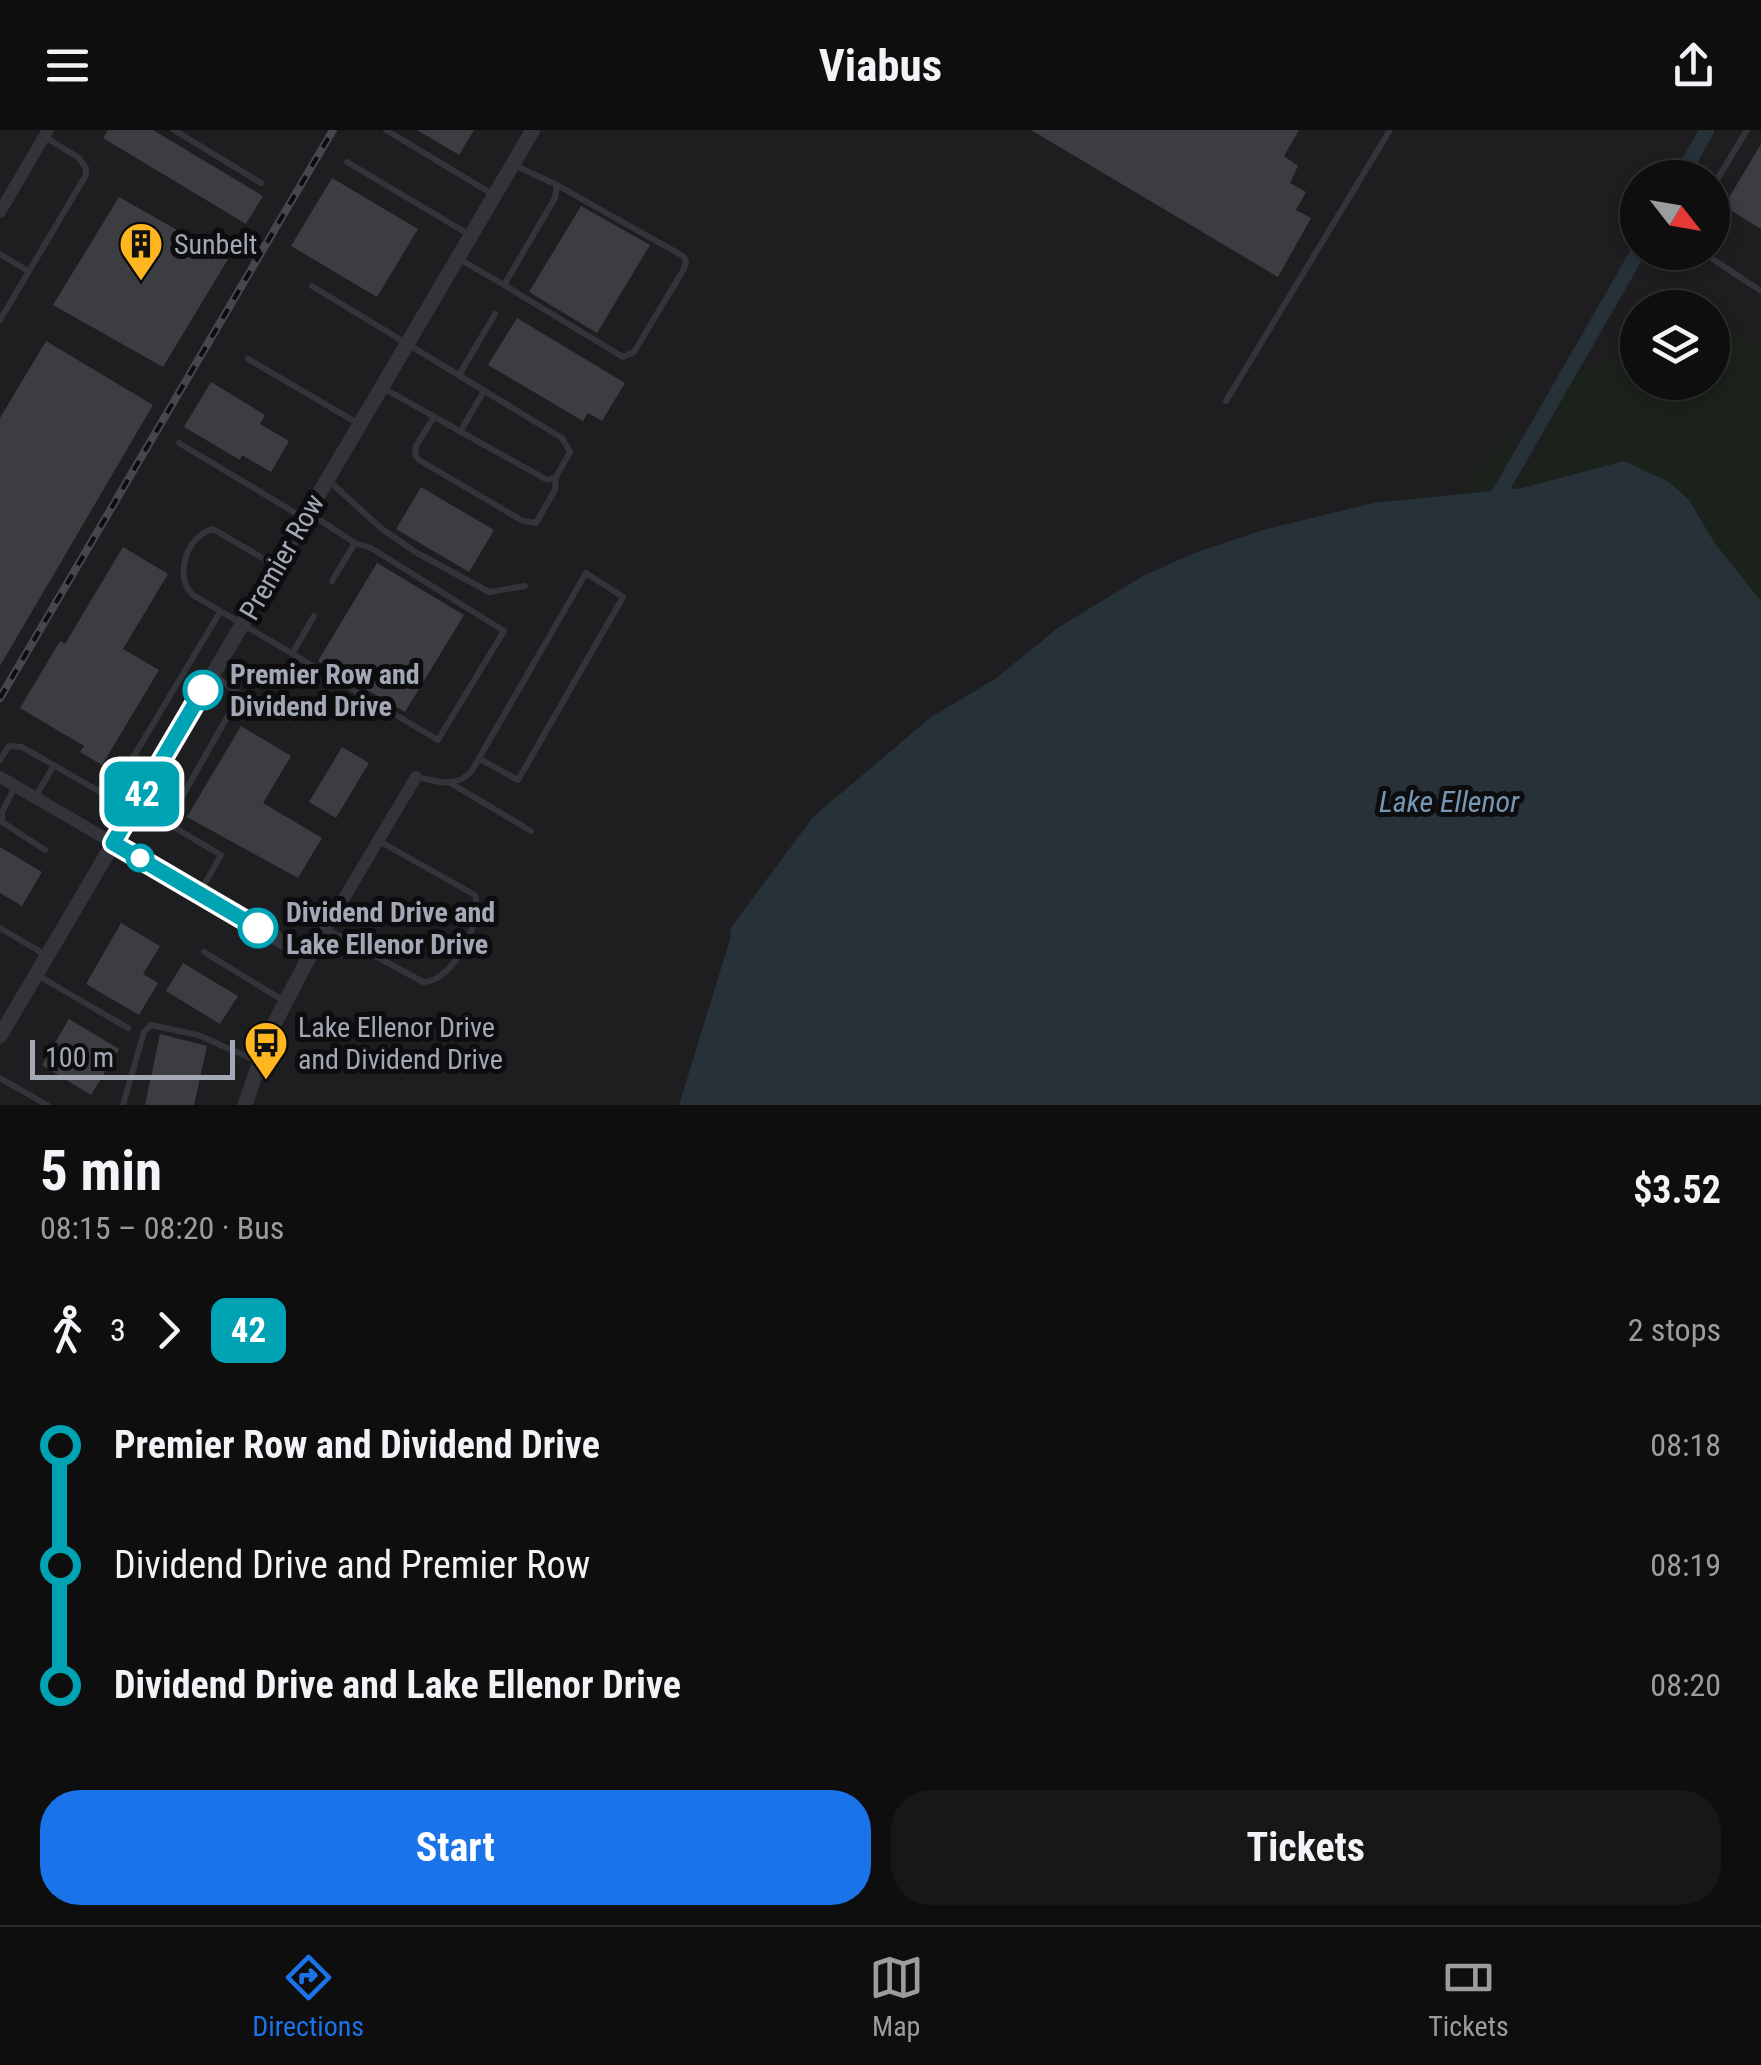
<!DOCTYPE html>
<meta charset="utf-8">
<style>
:root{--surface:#0e0e0f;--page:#171718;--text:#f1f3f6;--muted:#9b9c9e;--line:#2e2e2f;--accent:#1a73e8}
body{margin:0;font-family:"Roboto Condensed",sans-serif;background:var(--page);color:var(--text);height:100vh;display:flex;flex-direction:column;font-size:38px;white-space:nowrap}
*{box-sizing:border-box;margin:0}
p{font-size:32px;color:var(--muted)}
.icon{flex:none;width:55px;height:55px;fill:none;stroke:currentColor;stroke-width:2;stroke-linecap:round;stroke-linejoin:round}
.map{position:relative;height:975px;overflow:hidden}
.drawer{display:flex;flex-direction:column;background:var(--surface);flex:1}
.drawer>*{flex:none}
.badge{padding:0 20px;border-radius:15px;font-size:35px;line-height:65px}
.needle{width:65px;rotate:121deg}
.fabs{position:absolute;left:1620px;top:30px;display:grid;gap:20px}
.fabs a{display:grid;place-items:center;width:110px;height:110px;border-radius:50%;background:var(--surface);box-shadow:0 5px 15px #0003,0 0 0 2px var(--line);font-size:50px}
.scale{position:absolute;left:30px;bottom:25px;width:205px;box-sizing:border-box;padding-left:10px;border:5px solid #a2a8b5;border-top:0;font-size:28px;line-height:35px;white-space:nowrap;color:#a2a8b5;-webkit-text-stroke:8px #0d0d0f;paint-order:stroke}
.map>.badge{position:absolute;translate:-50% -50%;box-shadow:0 0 0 5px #fff}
.legs{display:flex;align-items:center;gap:15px;height:110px;padding:0 40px;font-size:32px}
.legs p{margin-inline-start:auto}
.summary{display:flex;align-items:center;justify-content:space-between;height:170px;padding:0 40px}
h1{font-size:55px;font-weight:700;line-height:75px}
.action{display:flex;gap:20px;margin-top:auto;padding:20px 40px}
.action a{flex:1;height:115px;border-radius:40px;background:var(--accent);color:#fff;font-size:40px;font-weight:700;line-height:115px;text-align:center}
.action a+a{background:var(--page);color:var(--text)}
ul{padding:0 40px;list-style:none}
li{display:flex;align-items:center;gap:35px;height:120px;font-size:38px}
li i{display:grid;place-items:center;width:15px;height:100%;margin:0 12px;background:currentColor}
li i::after{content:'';width:25px;height:25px;margin:-12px;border:8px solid;border-radius:50%;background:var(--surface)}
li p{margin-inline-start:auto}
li:first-child i{background:linear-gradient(#0000 50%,currentColor 0)}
li:last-child i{background:linear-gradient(currentColor 50%,#0000 0)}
header{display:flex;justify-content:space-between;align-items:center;height:130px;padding:0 40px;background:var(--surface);font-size:45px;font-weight:700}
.tab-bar{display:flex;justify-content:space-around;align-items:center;height:140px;border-top:2px solid var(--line);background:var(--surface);font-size:28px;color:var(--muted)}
.tab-bar a{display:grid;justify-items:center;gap:5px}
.tab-bar .selected{color:var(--accent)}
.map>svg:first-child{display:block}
.built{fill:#1e1e21;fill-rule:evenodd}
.green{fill:#1a221b}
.water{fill:#273138}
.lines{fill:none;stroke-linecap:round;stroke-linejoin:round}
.canal{stroke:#273138;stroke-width:15}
.building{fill:#3c3d41}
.service{stroke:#333439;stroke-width:6}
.minor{stroke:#333439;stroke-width:12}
.tertiary{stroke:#333439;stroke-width:15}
.rail-casing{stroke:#45474e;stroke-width:8}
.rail{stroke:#0d0d0f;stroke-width:4;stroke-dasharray:11;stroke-linecap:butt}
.line-1-casing{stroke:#fff;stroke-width:22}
.line-1{stroke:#00a3b4;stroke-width:15}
.stop-1-dot{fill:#fff;stroke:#00a3b4;stroke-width:5}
.labels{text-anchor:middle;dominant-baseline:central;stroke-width:10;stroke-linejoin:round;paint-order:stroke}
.poi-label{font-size:28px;fill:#a2a8b5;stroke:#0d0d0f;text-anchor:start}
.street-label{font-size:28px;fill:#a2a8b5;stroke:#0d0d0f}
.stop-label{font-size:28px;font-weight:bold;fill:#a2a8b5;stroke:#0d0d0f;text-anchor:start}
.water-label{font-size:30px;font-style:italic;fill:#7696b4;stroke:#0d0d0f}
</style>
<header><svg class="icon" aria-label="menu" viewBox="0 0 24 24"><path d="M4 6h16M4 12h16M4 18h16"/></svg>Viabus<svg class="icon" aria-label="share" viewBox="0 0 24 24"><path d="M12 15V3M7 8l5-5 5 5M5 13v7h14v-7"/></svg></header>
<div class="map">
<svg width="1761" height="975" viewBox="0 0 1761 975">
<rect width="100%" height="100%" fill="#121214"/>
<!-- built -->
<path class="built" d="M0,0H1761V554L772,975H0ZM1638,48H1712V122H1638ZM1638,178H1712V252H1638Z"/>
<!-- green -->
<path class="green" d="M1713,191L1761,217V471L1714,412L1689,370L1588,339L1522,358L1461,365L1518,288L1506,345L1516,353C1548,324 1550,271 1580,244C1594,231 1621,223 1637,214L1638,252H1712Z"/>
<!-- water -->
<path class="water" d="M1624,331L1669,352L1689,370L1714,412L1761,471V975H679L731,806L730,799L813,687L931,587L995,549L1059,497L1143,446L1194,423L1263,400L1373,373L1522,358Z"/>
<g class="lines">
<!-- canal -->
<path class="canal" d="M1680,48L1707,0
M1492,376L1638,122"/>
</g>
<!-- building -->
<path class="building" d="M108,0H153L263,66L246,94L103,8Z
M417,0H474L459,25Z
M1031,0H1299L1284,26L1298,36L1290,53L1306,62L1296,80L1311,88L1278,147Z
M1761,14V99L1724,76Z
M332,48L418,99L377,167L291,116Z
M119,67L228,129L163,237L53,175Z
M581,76L650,115L597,203L529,162Z
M517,188L625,253L602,291L588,283L583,291L488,235Z
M46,211L153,275L0,536V288Z
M211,252L265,285L260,294L289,311L271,342L242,325L240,330L184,297Z
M421,357L494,400L469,442L396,399Z
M123,417L168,444L123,519L159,540L102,635L80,622L84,616L20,578L60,511L65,514Z
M377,433L464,485L405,582L318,531Z
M241,596L291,626L263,673L322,708L298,748L187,687Z
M342,617L369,633L336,688L309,672Z
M0,717L42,742L22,776L0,763Z
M121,793L160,816L143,844L158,853L139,885L86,854Z
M183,833L238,866L220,894L166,861Z
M69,889L119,919L91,965L42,935Z
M160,904L207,916L194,975H145Z"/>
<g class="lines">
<!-- service -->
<path class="service" d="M174,0L261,53
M386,0L494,65
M347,32L470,105
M1712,58L1747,0
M1702,122L1761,161
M0,124L28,141
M461,130L504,155L555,68L557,55L514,35
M504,155L623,227L634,222L684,139L686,131L683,126L557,55
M312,156L562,308L570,322L556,347L547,350L383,258
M0,190L86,45V38L79,28L45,7
M248,229L359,294
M459,245L495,184
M1226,271L1390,0
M434,287L416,316L415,325L419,330L523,391L536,393L555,360L556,347
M460,302L484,261
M179,313L302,387
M328,350L382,399L417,423L489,462L525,456
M276,436L213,399C187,405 173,447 193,465L438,610L504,501L371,418L355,413L309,383
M332,451L355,413
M292,524L314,486
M0,630L9,616L22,617L102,663L113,661L221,725L201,760
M417,647C438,652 455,658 471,642L586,443L623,467L518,650L480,629
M452,654L531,701
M15,657L2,682V692L45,720
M113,661L220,482
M36,666L54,635
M168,692L240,564L214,545
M0,798L46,825
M328,800L423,852C453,852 483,792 475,765L379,711
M204,822L284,871
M37,845L128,898
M0,948L47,975
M123,975L144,902L151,895L198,905L257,931"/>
<!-- minor -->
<path class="minor" d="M0,82L48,0
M0,647L113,713
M309,827L416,647"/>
<!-- tertiary -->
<path class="tertiary" d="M113,713L309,827L270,902L245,975
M0,906L533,0"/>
<defs>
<path id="rail" d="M0,568L333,0"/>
</defs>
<!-- rail casing -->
<use href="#rail" class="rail-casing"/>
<!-- rail -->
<use href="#rail" class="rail"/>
</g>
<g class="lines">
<defs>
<path id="line-1" d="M203,560L113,713L258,798"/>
</defs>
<!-- line-1 casing -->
<use href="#line-1" class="line-1-casing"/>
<!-- line-1 -->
<use href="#line-1" class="line-1"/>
</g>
<!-- icons -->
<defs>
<symbol id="building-pin" viewBox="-11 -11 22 30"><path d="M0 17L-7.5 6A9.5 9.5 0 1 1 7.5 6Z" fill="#ffb61f" stroke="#0d0d0f"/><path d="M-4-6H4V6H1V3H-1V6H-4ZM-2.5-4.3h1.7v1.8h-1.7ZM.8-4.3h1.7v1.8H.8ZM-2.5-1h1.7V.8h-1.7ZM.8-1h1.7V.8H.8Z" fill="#111"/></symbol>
<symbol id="bus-pin" viewBox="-11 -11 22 30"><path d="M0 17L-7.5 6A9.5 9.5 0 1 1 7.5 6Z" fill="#ffb61f" stroke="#0d0d0f"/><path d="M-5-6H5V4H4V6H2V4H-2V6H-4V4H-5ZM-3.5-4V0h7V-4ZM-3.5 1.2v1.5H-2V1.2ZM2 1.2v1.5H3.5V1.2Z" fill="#111"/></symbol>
</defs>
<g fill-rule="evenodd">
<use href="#building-pin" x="116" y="89" width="50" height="68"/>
<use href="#bus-pin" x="241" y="888" width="50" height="68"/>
</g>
<!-- markers -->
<g class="stop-1-dot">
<circle cx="203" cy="560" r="18"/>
<circle cx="140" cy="728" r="12"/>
<circle cx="258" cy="798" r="18"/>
</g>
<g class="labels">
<!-- poi labels -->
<g class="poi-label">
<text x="174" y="114">Sunbelt</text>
<text x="298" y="897">Lake Ellenor Drive<tspan x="298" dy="32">and Dividend Drive</tspan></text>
</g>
<!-- street labels -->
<g class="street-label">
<text transform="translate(282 427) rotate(-60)">Premier Row</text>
</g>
<!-- stop labels -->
<g class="stop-label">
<text x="230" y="544">Premier Row and<tspan x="230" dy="32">Dividend Drive</tspan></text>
<text x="286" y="782">Dividend Drive and<tspan x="286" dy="32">Lake Ellenor Drive</tspan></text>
</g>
<!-- water labels -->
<g class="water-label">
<text x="1449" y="671">Lake Ellenor</text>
</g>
</g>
</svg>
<div class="fabs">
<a><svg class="needle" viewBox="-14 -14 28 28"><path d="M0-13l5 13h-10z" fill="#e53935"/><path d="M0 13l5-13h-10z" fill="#9b9c9e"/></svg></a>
<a><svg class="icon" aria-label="layers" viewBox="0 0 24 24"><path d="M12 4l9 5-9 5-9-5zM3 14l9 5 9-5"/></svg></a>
</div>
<div class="scale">100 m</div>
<b class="badge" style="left:142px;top:664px;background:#00a3b4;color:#fff">42</b>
</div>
<section class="drawer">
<div class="summary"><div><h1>5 min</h1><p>08:15 – 08:20 · Bus</p></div><b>$3.52</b></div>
<div class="legs"><svg class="icon" aria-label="walk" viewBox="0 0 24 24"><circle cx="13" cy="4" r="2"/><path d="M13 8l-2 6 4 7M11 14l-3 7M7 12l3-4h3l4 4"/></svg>3<svg class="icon" aria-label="forward" viewBox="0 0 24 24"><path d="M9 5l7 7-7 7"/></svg><b class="badge" style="background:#00a3b4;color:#fff">42</b><p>2 stops</p></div>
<ul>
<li><i style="color:#00a3b4"></i><b>Premier Row and Dividend Drive</b><p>08:18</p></li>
<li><i style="color:#00a3b4"></i><span>Dividend Drive and Premier Row</span><p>08:19</p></li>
<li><i style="color:#00a3b4"></i><b>Dividend Drive and Lake Ellenor Drive</b><p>08:20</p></li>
</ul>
<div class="action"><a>Start</a><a>Tickets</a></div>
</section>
<nav class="tab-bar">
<a class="selected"><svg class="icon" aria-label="directions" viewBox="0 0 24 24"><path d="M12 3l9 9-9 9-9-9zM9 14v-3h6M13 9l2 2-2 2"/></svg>Directions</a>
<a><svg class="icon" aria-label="map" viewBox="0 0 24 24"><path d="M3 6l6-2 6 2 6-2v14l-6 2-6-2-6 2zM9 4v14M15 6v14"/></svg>Map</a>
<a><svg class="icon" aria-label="tickets" viewBox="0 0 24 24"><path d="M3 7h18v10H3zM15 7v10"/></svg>Tickets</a>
</nav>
